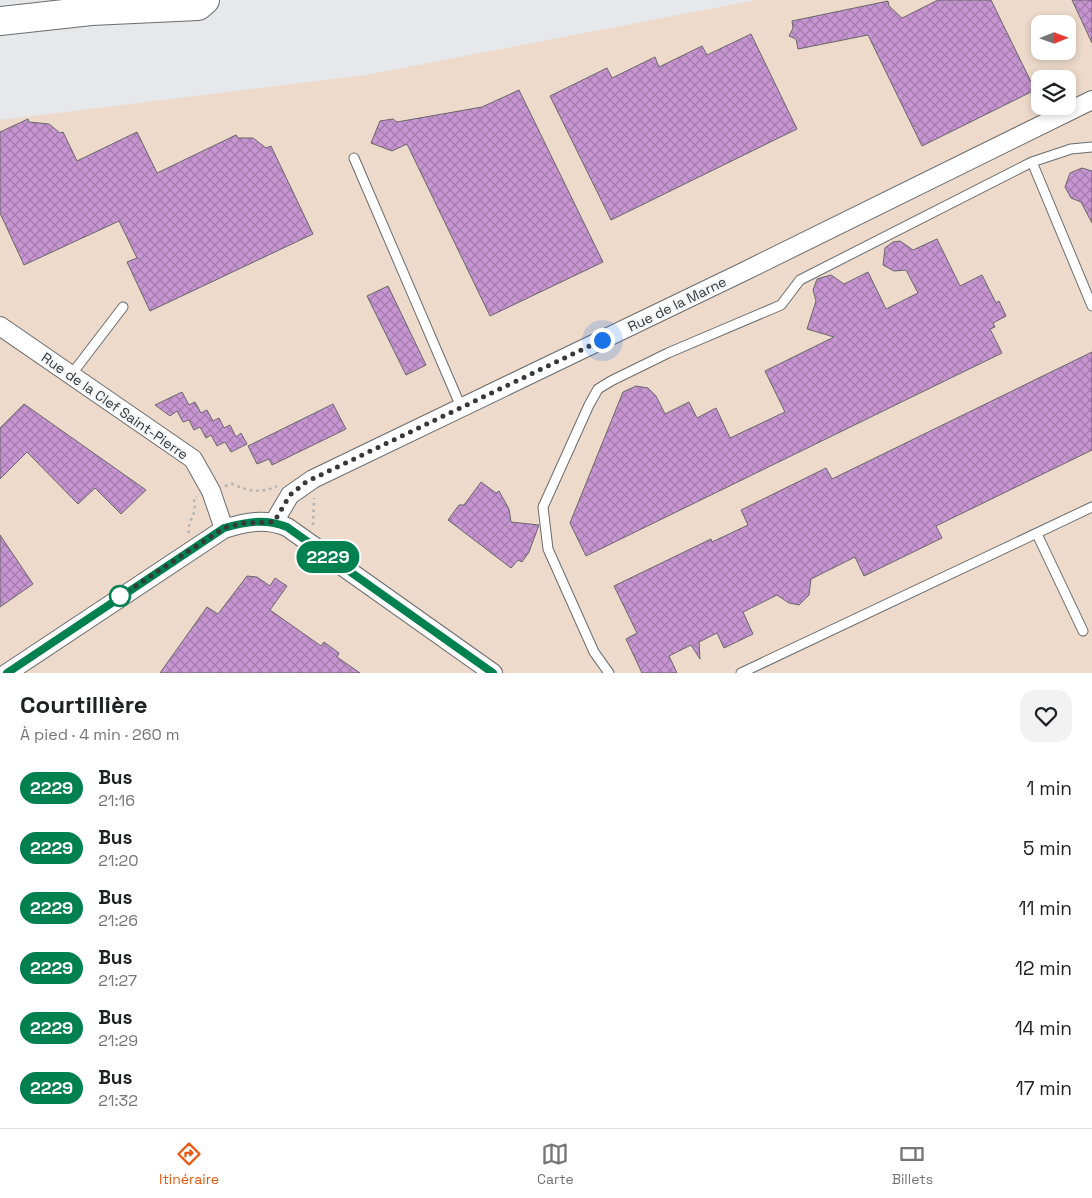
<!DOCTYPE html>
<html lang="fr">
<meta charset="utf-8">
<style>
:root{--surface:#fff;--page:#f2f2f2;--text:#202124;--muted:#757577;--line:#e0e0e0;--accent:#ea580c}
body{margin:0;font-family:"Space Grotesk",sans-serif;background:var(--page);color:var(--text);height:100vh;display:flex;flex-direction:column;font-size:19px;white-space:nowrap}
*{box-sizing:border-box;margin:0}
p{font-size:16px;color:var(--muted)}
.icon{flex:none;width:28px;height:28px;fill:none;stroke:currentColor;stroke-width:2;stroke-linecap:round;stroke-linejoin:round}
.map{position:relative;height:673px;overflow:hidden}
.drawer{display:flex;flex-direction:column;background:var(--surface);flex:1}
.drawer>*{flex:none}
.badge{padding:0 10px;border-radius:16px;font-size:18px;line-height:32px}
.needle{width:32px;rotate:89deg}
.fabs{position:absolute;left:1031px;top:15px;display:grid;gap:10px}
.fabs a{display:grid;place-items:center;width:45px;height:45px;border-radius:10px;background:var(--surface);box-shadow:0 2px 8px #0003;font-size:25px}
.you{position:absolute;width:25px;height:25px;margin:-12px;border:4px solid #fff;border-radius:50%;background:#1a73e8;box-shadow:0 0 0 8px #1a73e833}
.map>.badge{position:absolute;translate:-50% -50%;box-shadow:0 0 0 2px #fff}
.round{display:grid;place-items:center;flex:none;width:52px;height:52px;border-radius:15px;background:var(--page)}
.head{display:flex;align-items:center;justify-content:space-between;height:85px;padding:0 20px}
h1{font-size:24px;font-weight:700;line-height:38px}
ul{padding:0;list-style:none}
li{display:flex;align-items:center;gap:15px;height:60px;padding:0 20px}
li div{flex:1}
li b{display:block;font-size:19px}
li em{font-style:normal}
li .badge{min-width:55px;font-weight:700;text-align:center}
.menu{display:flex;justify-content:space-around;align-items:center;height:70px;border-top:1px solid var(--line);background:var(--surface);font-size:14px;color:var(--muted)}
.menu a{display:grid;justify-items:center;gap:2px}
.menu .selected{color:var(--accent)}
.map>svg:first-child{display:block}
.industrial{fill:#eddaca;fill-rule:evenodd}
.building{fill:url(#building-cross-hatch);stroke:#696769}
.lines{fill:none;stroke-linecap:round;stroke-linejoin:round}
.lane-casing{stroke:#6a6c6e;stroke-width:11}
.street-casing{stroke:#6a6c6e;stroke-width:20}
.highway-casing{stroke:#6a6c6e;stroke-width:30}
.path{stroke:#b0b2b4;stroke-width:2.5;stroke-dasharray:2.5 4;stroke-linecap:butt}
.lane{stroke:#fff;stroke-width:9}
.street{stroke:#fff;stroke-width:18}
.highway{stroke:#fff;stroke-width:28}
.line-casing{stroke:#fff;stroke-width:11}
.line{stroke:#00814f;stroke-width:8}
.walk{stroke:#373839;stroke-width:5;stroke-dasharray:0 9}
.stop-dot{fill:#fff;stroke:#00814f;stroke-width:2.5}
.labels{text-anchor:middle;dominant-baseline:central;stroke-width:4;stroke-linejoin:round;paint-order:stroke}
.street-label{font-size:14px;fill:#373839;stroke:#f3f6f8}
</style>
<div class="map">
<svg width="1092" height="673" viewBox="0 0 1092 673">
<defs>
<pattern id="building-cross-hatch" width="8" height="8" patternUnits="userSpaceOnUse" patternTransform="scale(1.25)"><rect width="8" height="8" fill="#c795d2"/><path d="M0 0l8 8M0 8l8-8" fill="none" stroke="#a27bab"/></pattern>
</defs>
<rect width="100%" height="100%" fill="#e6e8eb"/>
<!-- industrial -->
<path class="industrial" d="M756,0H1092V673H0V120L366,75ZM1040,24H1068V51H1040ZM1040,79H1068V106H1040Z"/>
<!-- building -->
<path class="building" d="M938,0H991L1035,90L922,146L868,35L798,49L796,39L789,36L793,28L792,21L888,1L889,6L902,18Z
M1072,0H1092V43Z
M751,34L797,129L611,220L550,96L607,68L612,78L655,57L659,67L702,46L707,55Z
M519,90L603,262L490,316L407,144L392,151L371,143L380,121L393,119L397,122L482,107Z
M28,119L29,122L49,124L60,133L63,132L77,161L137,132L157,173L236,135L238,138H253L266,148L271,146L313,234L150,311L127,262L137,258L119,221L24,265L0,213V132Z
M1082,168L1092,171V223L1081,202L1071,198L1065,187L1070,173Z
M937,239L960,286L982,275L996,303L999,301L1006,316L993,323L995,327L990,329L1002,353L586,556L570,523L623,392L636,386L648,388L656,396L665,414L689,402L697,418L716,408L730,438L785,412L765,371L834,337L807,329L816,301L813,290L817,279L831,275L844,284L868,272L886,309L918,293L906,270L894,271L883,265L885,248L893,242L900,241L913,250Z
M388,286L426,365L406,375L367,296Z
M1092,352V450L936,526L942,538L864,576L855,557L811,579L809,595L799,605L789,603L777,595L743,612L753,634L724,648L717,633L699,642L700,659L691,645L669,656L677,673H642L626,639L637,633L614,586L711,539L712,542L748,525L741,510L826,468L832,479Z
M182,392L189,405L195,402L201,413L207,410L213,421L219,418L224,428L230,425L236,437L241,433L247,444L231,452L225,442L217,446L211,435L206,438L200,427L194,430L189,420L183,422L177,411L170,416L155,405Z
M24,404L146,490L121,514L95,488L78,504L27,452L0,479V428Z
M333,404L346,429L272,465L269,459L257,464L248,446Z
M481,482L496,493L499,491L509,509L511,522L539,525L529,552L522,562L518,560L511,568L448,520L459,505H464Z
M0,535L33,584L0,607Z
M247,576L257,577L270,586L275,578L287,586L270,610L321,646L324,642L339,653L337,657L360,673H160L207,607L218,614Z"/>
<g class="lines">
<defs>
<path id="lane" d="M354,158L461,407
M1032,162L1092,306
M71,375L123,307
M1037,534L1083,631
M609,673L594,652L548,549L543,507L589,405L598,389L611,381L668,353L781,305L800,280L1032,162L1071,149L1092,147
M741,673L1092,507"/>
<path id="street" d="M0,326L193,459L211,491L224,529
M274,522L290,495L313,479L743,272L1092,100
M7,673L224,529C246,522 265,518 287,527L493,673"/>
<path id="highway" d="M0,21L91,11L198,6L205,0"/>
</defs>
<!-- lane casing -->
<use href="#lane" class="lane-casing"/>
<!-- street casing -->
<use href="#street" class="street-casing"/>
<!-- highway casing -->
<use href="#highway" class="highway-casing"/>
<!-- path -->
<path class="path" d="M225,486L232,484C248,491 260,494 277,486
M313,525L314,498
M189,533L188,528L195,510L194,498L197,497"/>
<!-- lane -->
<use href="#lane" class="lane"/>
<!-- street -->
<use href="#street" class="street"/>
<!-- highway -->
<use href="#highway" class="highway"/>
</g>
<g class="lines">
<defs>
<path id="line" d="M7,673L224,528C246,522 265,518 287,527L493,673"/>
</defs>
<!-- line casing -->
<use href="#line" class="line-casing"/>
<!-- line -->
<use href="#line" class="line"/>
<!-- walk -->
<path class="walk" d="M120,596L113,601L224,528L242,523L274,522L290,495L306,482L602,340"/>
</g>
<!-- markers -->
<circle class="stop-dot" cx="120" cy="596" r="10"/>
<g class="labels">
<!-- street labels -->
<g class="street-label">
<text transform="translate(677 304) rotate(-26)">Rue de la Marne</text>
<text transform="translate(115 406) rotate(35)">Rue de la Clef Saint-Pierre</text>
</g>
</g>
</svg>
<div class="fabs">
<a><svg class="needle" viewBox="-14 -14 28 28"><path d="M0-13l5 13h-10z" fill="#e53935"/><path d="M0 13l5-13h-10z" fill="#757577"/></svg></a>
<a><svg class="icon" aria-label="layers" viewBox="0 0 24 24"><path d="M12 4l9 5-9 5-9-5zM3 14l9 5 9-5"/></svg></a>
</div>
<div class="you" style="left:602px;top:340px"></div>
<b class="badge" style="left:328px;top:557px;background:#00814f;color:#fff">2229</b>
</div>
<section class="drawer">
<div class="head"><div><h1>Courtillière</h1><p>À pied · 4 min · 260 m</p></div><a class="round"><svg class="icon" aria-label="heart" viewBox="0 0 24 24"><path d="M12 20l-8-8c-3-5 5-10 8-4 3-6 11-1 8 4z"/></svg></a></div>
<ul>
<li><span class="badge" style="background:#00814f;color:#fff">2229</span><div><b>Bus</b><p>21:16</p></div><em>1 min</em></li>
<li><span class="badge" style="background:#00814f;color:#fff">2229</span><div><b>Bus</b><p>21:20</p></div><em>5 min</em></li>
<li><span class="badge" style="background:#00814f;color:#fff">2229</span><div><b>Bus</b><p>21:26</p></div><em>11 min</em></li>
<li><span class="badge" style="background:#00814f;color:#fff">2229</span><div><b>Bus</b><p>21:27</p></div><em>12 min</em></li>
<li><span class="badge" style="background:#00814f;color:#fff">2229</span><div><b>Bus</b><p>21:29</p></div><em>14 min</em></li>
<li><span class="badge" style="background:#00814f;color:#fff">2229</span><div><b>Bus</b><p>21:32</p></div><em>17 min</em></li>
</ul>
</section>
<nav class="menu">
<a class="selected"><svg class="icon" aria-label="directions" viewBox="0 0 24 24"><path d="M12 3l9 9-9 9-9-9zM9 14v-3h6M13 9l2 2-2 2"/></svg>Itinéraire</a>
<a><svg class="icon" aria-label="map" viewBox="0 0 24 24"><path d="M3 6l6-2 6 2 6-2v14l-6 2-6-2-6 2zM9 4v14M15 6v14"/></svg>Carte</a>
<a><svg class="icon" aria-label="tickets" viewBox="0 0 24 24"><path d="M3 7h18v10H3zM15 7v10"/></svg>Billets</a>
</nav>
